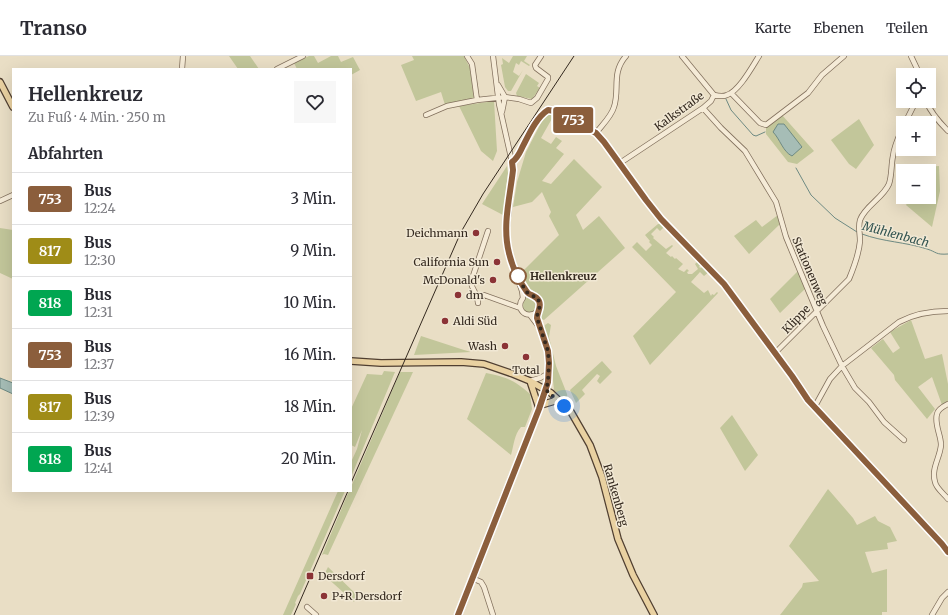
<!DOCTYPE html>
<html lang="de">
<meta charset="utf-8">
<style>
:root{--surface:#fff;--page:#f7f7f7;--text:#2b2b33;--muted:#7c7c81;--line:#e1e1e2}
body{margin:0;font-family:Merriweather,serif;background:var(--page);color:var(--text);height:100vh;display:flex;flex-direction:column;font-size:15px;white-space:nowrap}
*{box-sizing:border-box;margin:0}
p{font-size:13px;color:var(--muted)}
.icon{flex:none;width:22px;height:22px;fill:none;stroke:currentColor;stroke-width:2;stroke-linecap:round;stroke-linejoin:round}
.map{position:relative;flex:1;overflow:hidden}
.drawer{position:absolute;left:12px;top:12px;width:340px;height:424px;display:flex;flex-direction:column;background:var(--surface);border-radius:0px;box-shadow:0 4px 16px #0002}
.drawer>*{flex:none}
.badge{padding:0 8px;border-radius:3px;font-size:14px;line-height:26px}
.buttons{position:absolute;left:896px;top:12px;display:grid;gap:8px}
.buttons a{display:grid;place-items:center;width:40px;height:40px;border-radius:0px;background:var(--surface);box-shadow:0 4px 16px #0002;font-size:20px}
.you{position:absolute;width:20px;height:20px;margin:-10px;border:3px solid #fff;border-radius:50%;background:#1a73e8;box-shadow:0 0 0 6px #1a73e833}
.map>.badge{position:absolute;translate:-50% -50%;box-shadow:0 0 0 2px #fff}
h2{padding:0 16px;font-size:15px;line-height:36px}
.round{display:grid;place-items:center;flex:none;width:42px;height:42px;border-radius:0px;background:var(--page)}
.summary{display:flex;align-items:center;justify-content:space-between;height:68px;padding:0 16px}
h1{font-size:19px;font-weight:700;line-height:30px}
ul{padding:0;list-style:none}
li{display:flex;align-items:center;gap:12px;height:52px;padding:0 16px;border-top:1px solid var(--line)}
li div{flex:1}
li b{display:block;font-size:15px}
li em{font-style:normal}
li .badge{min-width:44px;font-weight:700;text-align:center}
header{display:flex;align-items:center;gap:24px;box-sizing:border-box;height:56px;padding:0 20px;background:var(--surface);border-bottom:1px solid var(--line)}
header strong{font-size:19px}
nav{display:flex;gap:22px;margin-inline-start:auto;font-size:14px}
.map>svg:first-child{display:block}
.green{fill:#c2c69a}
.water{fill:#a6bdb6;stroke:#6e8a83}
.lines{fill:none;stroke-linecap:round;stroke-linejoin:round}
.stream{stroke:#6e8a83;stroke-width:1}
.minor-casing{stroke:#82705d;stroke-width:6}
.major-casing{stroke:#503f31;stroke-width:8}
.minor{stroke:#f5ebd7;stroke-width:4.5}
.major{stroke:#e9d1a1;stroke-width:5.5}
.tram{stroke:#34291f;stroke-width:1}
.line-casing{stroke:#fff;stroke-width:9}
.line{stroke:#8b5e3c;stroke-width:6}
.walk{stroke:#34291f;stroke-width:4;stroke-dasharray:0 7.2}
.poi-dot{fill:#8b3336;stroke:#f1e8d4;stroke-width:1.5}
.stop-dot{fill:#fff;stroke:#8b5e3c;stroke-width:2}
.labels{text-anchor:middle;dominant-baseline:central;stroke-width:3;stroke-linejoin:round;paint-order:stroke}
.street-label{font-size:11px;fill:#34291f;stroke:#f1e8d4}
.poi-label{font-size:11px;fill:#34291f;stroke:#f1e8d4;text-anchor:end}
.stop-label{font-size:11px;font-weight:bold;fill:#34291f;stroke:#f1e8d4;text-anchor:start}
.water-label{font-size:12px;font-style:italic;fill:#30524f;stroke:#f1e8d4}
</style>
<header>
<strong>Transo</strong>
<nav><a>Karte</a><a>Ebenen</a><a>Teilen</a></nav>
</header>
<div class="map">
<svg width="948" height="559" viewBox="0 0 948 559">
<rect width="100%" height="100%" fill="#e9dec5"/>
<!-- green -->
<path class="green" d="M229,0H250L259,13H238Z
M309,0H314L318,7L331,0H338L341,6L353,1L360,14L351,19V13H297L294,7Z
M412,0H464L470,12L474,43L445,49L441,36L416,45L401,9L414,4Z
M513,0H527L524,5L530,9L529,10L521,5L519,9L516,7L513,16L519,20L523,14L511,35H508L505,31L501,9L503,8L502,2L509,7Z
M526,18L539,27L537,30L540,32L532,43L517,40L516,37Z
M494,45L497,95L493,105L481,95L459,50Z
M548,59H554L541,82L551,88L556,81L562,85L556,92L564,98L542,125L551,128L574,103L602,131L576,159L583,174L599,160L625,192L544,264L541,263L540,258L542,253L543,246L540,239L530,233L521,217L559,179L549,160L551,156L542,136L532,146L513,151L517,126L526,96L543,63Z
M782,59L814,95L797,108L788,106L766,78V72Z
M859,63L874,89L856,113L849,108L831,84Z
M507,110L508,117L503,159L482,148Z
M939,110L940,135L932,171L906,149L911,141H929V115H925V111Z
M778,159L780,168L749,198L734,180L756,164L762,171Z
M658,168H662L665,170L660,175L657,172L651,178L654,181L653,182L666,193L672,189L673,190L666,197L671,201L672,200L675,203L676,202L683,208L678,213L684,216L687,213L689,215L687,216L688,218H692L698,213L695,208L698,205L701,208L699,211L701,212L703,210L709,216L704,220L700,216L691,226L704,237L708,234L711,240L712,238L714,239L717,236L718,237L650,309L633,280L676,236L632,191L637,186L646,195L652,189L649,186L650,185L645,179Z
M0,172L13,174V223L0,217Z
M799,214L806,232L780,257L770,243Z
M521 249a8 8 0 1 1 16 0a8 8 0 1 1-16 0Z
M911,264L925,303L942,298L948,328V345L942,349L932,321L918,331L935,353L927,363L895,324L894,319L871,292L883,283L893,297L900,292L890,276Z
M548,267L551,269L549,281L556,310L567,338L568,347L554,334L553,325V305L549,289L543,272L545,269Z
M421,280L464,294L471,296L414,299Z
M602,305L612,316L600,328L597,325L600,320L597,318L582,334L585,338L576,347L570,334Z
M384,315L395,316L351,421V406L357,393L362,374L355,391L351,389V353L367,318L382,319Z
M400,316H413L328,499L324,498L322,499L349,435H351V431Z
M486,317C506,321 514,324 530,338L532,353L525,371H521C514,379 514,389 511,399L467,363Z
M732,359L758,399L745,415L720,372Z
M828,433L853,462L857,469L875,460L878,465L890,471L897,485L887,487L888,493L865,496L872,517L887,513V556H882V559H780L802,531L803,527L819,525L789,490Z
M338,435H345L300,538L298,540L295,547L296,548L291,559H283Z
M328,511L358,540L354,546L324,519Z"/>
<!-- water -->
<path class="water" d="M778,68H784L802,91L792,100C783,96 780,83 773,76Z
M0,322L13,327V338L0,332Z"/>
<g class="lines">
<!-- stream -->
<path class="stream" d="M726,43L731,54L753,79L756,80L765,76
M796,112L811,139L835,162L857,176
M862,178C883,186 906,186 927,193C937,196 935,199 948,198"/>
<defs>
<path id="minor" d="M467,0L472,8L477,44
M493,0L499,48L512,106L513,114L506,181L509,197L522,235L523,242C515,252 525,264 537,256
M682,0L714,39
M911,0L920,19
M182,13L183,0
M277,13L303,0
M498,29L505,41L502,56
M731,37L760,67L766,69L808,37L822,19L844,0
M714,39C718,40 723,41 727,39C739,35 752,11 759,0
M926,45C931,57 939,66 948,75
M703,52L721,72L745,95L776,146L786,181L823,270L842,310L855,332L869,346L884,366L904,384
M426,59L447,50L477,44L505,41L519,43L531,47L537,42L548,23V21L536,12L535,9L541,0
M905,67L916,45
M596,77C602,69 611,61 614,51C620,33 611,17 626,0
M512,106C519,101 520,95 524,87C530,76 537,61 548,54L554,55L596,77L604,86L646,144L661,163L724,228L792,320L808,344L942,488L948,496
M620,107L703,52L711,45L714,39
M0,145L13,139
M521,225C523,228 525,233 527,236C531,241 537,240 539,246C541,252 537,256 537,262L548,295L549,307L548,326L546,334
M478,241L484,239L520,252
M478,247C478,237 472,235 471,226L488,175
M530,259L539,271
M775,297L849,223C854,211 859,198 860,185C860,177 858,171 860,164C865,150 883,142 889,128C892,119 891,109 893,100C894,90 899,80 903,71
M530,325L540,322L549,317
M948,348C944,350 938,353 937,358C934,368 941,379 941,389C940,402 931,412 935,426C936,432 944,438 948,443
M814,352L830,323L842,310L899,266C914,258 931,255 948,255
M472,522L481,526L484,531L493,559
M307,551L316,559
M932,559L942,542L948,536"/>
<path id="major" d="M0,26L13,51
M351,305L381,307L461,306L484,308L513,318L530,325L551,337L571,356L590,389L602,421L618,483L633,519L654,559
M530,325L539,352
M541,349L558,344
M458,559L539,353L546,334"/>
</defs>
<!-- minor casing -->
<use href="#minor" class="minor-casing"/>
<!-- major casing -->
<use href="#major" class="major-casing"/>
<!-- minor -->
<use href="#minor" class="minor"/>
<!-- major -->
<use href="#major" class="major"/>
<!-- tram -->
<path class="tram" d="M351,427L461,176L483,138L574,0
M294,559L348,435"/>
</g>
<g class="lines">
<defs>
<path id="line" d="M458,559L539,353L548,326L549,307L548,295L537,262C537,256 542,251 539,245C536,239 530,240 527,236C519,225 512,210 509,197C502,170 510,141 513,114L512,106C519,101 520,95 524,88C530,76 537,61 548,54L554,55L596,77L604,86L646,144L661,163L724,228L792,320L808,344L942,488L948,496"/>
</defs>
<!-- line casing -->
<use href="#line" class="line-casing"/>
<!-- line -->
<use href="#line" class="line"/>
<!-- walk -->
<path class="walk" d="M518,220L517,219C521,224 524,235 529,238C534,241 538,241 539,246C541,252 537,256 537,262L548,295L549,307L548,326L546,334L564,350"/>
</g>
<!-- markers -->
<g class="poi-dot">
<circle cx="476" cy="177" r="4"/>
<circle cx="497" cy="206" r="4"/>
<circle cx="493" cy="224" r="4"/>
<circle cx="458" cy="239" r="4"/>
<circle cx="445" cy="265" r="4"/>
<circle cx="505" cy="290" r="4"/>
<circle cx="526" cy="301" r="4"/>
<rect x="306" y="516" width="8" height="8" rx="2"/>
<circle cx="324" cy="540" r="4"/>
</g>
<circle class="stop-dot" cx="518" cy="220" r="8"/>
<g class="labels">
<!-- street labels -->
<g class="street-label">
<text transform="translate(679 55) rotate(-36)">Kalkstraße</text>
<text transform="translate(810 215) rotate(67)">Stationenweg</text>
<text transform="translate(796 263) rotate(-46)">Klippe</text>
<text transform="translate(616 439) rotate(74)">Rankenberg</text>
</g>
<!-- poi labels -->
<g class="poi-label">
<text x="468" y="177">Deichmann</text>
<text x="489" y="206">California Sun</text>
<text x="485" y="224">McDonald's</text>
<text x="466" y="239" text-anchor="start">dm</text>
<text x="453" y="265" text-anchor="start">Aldi Süd</text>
<text x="497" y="290">Wash</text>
<text x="526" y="314" text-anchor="middle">Total</text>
<text x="318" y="520" text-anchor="start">Dersdorf</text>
<text x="332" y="540" text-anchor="start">P+R Dersdorf</text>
</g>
<!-- stop labels -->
<g class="stop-label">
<text x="530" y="220">Hellenkreuz</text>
</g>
<!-- water labels -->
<g class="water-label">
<text transform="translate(896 178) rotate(15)">Mühlenbach</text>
</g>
</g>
</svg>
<div class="buttons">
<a><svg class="icon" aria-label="locate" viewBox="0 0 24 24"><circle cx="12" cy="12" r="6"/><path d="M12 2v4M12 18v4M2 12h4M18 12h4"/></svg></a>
<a>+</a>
<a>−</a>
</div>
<div class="you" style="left:564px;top:350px"></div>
<b class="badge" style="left:573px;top:64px;background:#8b5e3c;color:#fff">753</b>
<section class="drawer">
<div class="summary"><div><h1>Hellenkreuz</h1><p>Zu Fuß · 4 Min. · 250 m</p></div><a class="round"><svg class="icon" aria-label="heart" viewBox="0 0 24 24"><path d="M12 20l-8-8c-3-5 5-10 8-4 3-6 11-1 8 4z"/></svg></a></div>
<h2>Abfahrten</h2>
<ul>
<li><span class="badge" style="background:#8b5e3c;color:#fff">753</span><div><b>Bus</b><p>12:24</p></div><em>3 Min.</em></li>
<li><span class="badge" style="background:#9f8c17;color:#fff">817</span><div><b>Bus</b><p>12:30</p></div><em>9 Min.</em></li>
<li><span class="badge" style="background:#00a651;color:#fff">818</span><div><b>Bus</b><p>12:31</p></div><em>10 Min.</em></li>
<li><span class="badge" style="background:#8b5e3c;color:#fff">753</span><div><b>Bus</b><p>12:37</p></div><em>16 Min.</em></li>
<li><span class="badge" style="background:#9f8c17;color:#fff">817</span><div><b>Bus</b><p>12:39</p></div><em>18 Min.</em></li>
<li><span class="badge" style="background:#00a651;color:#fff">818</span><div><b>Bus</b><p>12:41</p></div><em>20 Min.</em></li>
</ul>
</section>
</div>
